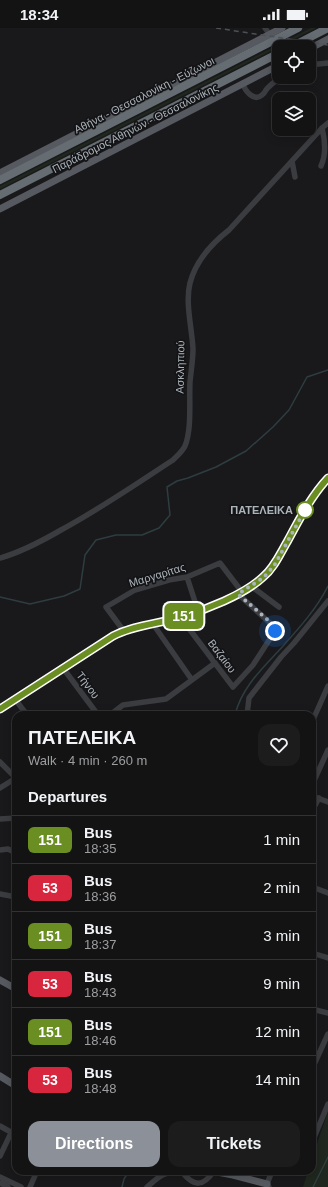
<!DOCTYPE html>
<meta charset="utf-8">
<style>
:root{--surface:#131314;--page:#1c1c1d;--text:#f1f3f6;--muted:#9d9ea0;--line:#323234;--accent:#8c9099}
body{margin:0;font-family:Helvetica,sans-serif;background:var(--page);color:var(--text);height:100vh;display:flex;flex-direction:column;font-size:15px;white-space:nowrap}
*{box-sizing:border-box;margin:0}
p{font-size:13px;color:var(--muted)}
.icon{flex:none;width:22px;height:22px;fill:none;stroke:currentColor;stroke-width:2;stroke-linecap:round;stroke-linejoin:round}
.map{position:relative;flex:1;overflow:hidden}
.sheet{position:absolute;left:12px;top:683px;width:304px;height:464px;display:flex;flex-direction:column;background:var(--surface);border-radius:12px;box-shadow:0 2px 10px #0003,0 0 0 1px var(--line)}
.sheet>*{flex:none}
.badge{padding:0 8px;border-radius:6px;font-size:14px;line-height:26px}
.tools{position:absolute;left:272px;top:12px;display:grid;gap:8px}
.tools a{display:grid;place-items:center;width:44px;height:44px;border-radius:8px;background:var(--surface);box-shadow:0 2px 10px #0003,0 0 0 1px var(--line);font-size:20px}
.you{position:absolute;width:20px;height:20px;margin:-10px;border:3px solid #fff;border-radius:50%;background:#1a73e8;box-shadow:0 0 0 6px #1a73e833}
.map>.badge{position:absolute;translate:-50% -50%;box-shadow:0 0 0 2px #fff}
h2{padding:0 16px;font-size:15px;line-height:36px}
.round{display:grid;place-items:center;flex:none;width:42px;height:42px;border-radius:12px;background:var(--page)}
.headline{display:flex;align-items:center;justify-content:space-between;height:68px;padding:0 16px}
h1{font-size:19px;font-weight:600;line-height:30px}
.action{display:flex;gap:8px;margin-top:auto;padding:8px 16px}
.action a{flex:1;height:46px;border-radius:12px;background:var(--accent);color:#fff;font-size:16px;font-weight:600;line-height:46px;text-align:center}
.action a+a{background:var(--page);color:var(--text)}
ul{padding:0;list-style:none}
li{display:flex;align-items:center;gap:12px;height:48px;padding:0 16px;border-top:1px solid var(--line)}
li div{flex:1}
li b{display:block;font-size:15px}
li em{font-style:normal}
li .badge{min-width:44px;font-weight:700;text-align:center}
.status{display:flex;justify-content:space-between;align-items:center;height:28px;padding:0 20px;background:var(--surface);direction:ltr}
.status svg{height:11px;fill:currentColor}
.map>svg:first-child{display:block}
.green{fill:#1f271e}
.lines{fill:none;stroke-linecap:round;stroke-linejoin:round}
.stream{stroke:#2e3d40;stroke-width:1.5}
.minor{stroke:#3a3c40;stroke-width:5.5}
.major{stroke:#565a60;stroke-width:7}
.highway{stroke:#656c72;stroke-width:8}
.rail{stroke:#4d5155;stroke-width:1.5;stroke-dasharray:5 4;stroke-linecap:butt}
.line-casing{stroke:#fff;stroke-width:9}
.line{stroke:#6b8e23;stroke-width:6}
.walk{stroke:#abb4bb;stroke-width:4;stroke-dasharray:0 7.2}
.stop-dot{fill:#fff;stroke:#6b8e23;stroke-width:2}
.labels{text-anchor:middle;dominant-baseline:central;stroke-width:3.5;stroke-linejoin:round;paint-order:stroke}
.street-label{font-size:11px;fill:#abb4bb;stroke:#141416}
.stop-label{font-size:11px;font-weight:bold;fill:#abb4bb;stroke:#141416;text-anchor:end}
</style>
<div class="status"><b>18:34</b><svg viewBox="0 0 49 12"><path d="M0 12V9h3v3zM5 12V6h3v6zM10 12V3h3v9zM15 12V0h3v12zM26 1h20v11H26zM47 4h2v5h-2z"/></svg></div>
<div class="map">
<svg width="328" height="1159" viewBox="0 0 328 1159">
<rect width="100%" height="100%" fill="#19191b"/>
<!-- green -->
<path class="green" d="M311,0H316L0,161V158Z
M328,1083V1159H303L308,1143H312V1131Z"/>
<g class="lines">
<!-- stream -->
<path class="stream" d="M0,569L30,576L64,568L80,561L85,527L96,512L116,507H142L159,500L170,487L167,459L177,453L188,450L216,439L246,423L273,399L289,382L307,349L328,342
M235,687C242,658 264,639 284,617C300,599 317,580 328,558
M122,1159L124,1151L129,1143
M313,1159L328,1129"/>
<!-- minor -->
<path class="minor" d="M265,0L270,7
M309,37L328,35
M243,56C245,63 254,74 262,67C264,66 265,64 266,62C270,57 276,53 280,49
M292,133L295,149
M321,138C327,125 325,112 322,100
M0,530C22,524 42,513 61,502C100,481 136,456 173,432C178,427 182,424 185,418C192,401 189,373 190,354C191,343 193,332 193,321C192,300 185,275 190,255C196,232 211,216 229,202L322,100L328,95
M187,549L198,583
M251,558L279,579
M181,590L233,659L253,637L275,603L274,600L270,595L238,566
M153,596L192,652
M123,602L106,579L135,562L169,552L187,549L220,535L242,564
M63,640L98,687
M15,671L27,687
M0,681L113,608C134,597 158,596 180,590C202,583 248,565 264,549C273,539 279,528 286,516C299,493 310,469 328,450
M110,687L123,677L166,671L215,635
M247,687L249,670L281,629L294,615L328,573
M312,694L328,658
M0,734L16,750
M312,757L328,722
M0,760L16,750
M312,768L328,774
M312,783L319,770
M0,791L16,790
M0,822L8,821L16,825
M312,859L328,865
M0,866L16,869
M312,925L328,930
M14,960L16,927
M312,981L328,985
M312,1041L328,1006
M0,1098L16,1107
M312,1111L313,1112L328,1076
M0,1128L11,1105
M115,1143L124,1145L125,1143
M182,1144C194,1159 203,1159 214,1143
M0,1149L21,1159
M0,1155L8,1159
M30,1159L37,1143
M147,1159C161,1147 163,1144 182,1144
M269,1159L267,1156L272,1143"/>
<!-- major -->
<path class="major" d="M309,21L328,11
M0,145L282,0
M0,181L279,37
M0,952L16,961
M0,1048L16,1058
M212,1143L233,1147L267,1156"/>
<!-- highway -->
<path class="highway" d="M291,19L328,0
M0,152L298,0
M0,167L279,25"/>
<!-- rail -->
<path class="rail" d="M216,0L328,17"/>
</g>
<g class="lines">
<defs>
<path id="line" d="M0,681L113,608C134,597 158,596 181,589C205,582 244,567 263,549C274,540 280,526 287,514C299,492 311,468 328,450"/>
</defs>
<!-- line casing -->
<use href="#line" class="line-casing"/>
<!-- line -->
<use href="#line" class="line"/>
<!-- walk -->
<path class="walk" d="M275,603L274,600L270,594L238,566L263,550L274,538L305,482"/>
</g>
<!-- markers -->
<circle class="stop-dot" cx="305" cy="482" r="8"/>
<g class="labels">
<!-- street labels -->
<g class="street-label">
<text transform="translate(144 67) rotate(-27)">Αθήνα - Θεσσαλονίκη - Εύζωνοι</text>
<text transform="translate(135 100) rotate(-27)">Παράδρομος Αθηνών - Θεσσαλονίκης</text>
<text transform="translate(180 339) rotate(-89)">Ασκληπιού</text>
<text transform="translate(157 547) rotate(-17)">Μαργαρίτας</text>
<text transform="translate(222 628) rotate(53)">Βαζαίου</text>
<text transform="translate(88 657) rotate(53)">Τήνου</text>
</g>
<!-- stop labels -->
<g class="stop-label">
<text x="293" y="482">ΠΑΤΕΛΕΙΚΑ</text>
</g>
</g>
</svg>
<div class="tools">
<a><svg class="icon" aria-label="locate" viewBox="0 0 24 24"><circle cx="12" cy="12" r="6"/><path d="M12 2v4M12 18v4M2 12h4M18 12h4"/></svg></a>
<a><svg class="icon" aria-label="layers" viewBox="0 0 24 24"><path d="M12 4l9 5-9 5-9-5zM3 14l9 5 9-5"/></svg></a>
</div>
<div class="you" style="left:275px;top:603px"></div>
<b class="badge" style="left:184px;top:588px;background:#6b8e23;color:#fff">151</b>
<section class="sheet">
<div class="headline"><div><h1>ΠΑΤΕΛΕΙΚΑ</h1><p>Walk · 4 min · 260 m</p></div><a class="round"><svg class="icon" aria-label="heart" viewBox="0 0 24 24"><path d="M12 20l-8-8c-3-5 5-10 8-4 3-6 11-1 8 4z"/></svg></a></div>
<h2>Departures</h2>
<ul>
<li><span class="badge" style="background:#6b8e23;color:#fff">151</span><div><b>Bus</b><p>18:35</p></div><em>1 min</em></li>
<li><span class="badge" style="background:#d7263d;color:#fff">53</span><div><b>Bus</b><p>18:36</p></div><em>2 min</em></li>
<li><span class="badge" style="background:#6b8e23;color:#fff">151</span><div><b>Bus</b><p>18:37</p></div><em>3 min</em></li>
<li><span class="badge" style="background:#d7263d;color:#fff">53</span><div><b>Bus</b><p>18:43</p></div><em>9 min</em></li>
<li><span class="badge" style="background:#6b8e23;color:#fff">151</span><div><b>Bus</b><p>18:46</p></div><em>12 min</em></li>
<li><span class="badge" style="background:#d7263d;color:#fff">53</span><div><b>Bus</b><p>18:48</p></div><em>14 min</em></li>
</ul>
<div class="action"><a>Directions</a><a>Tickets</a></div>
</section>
</div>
